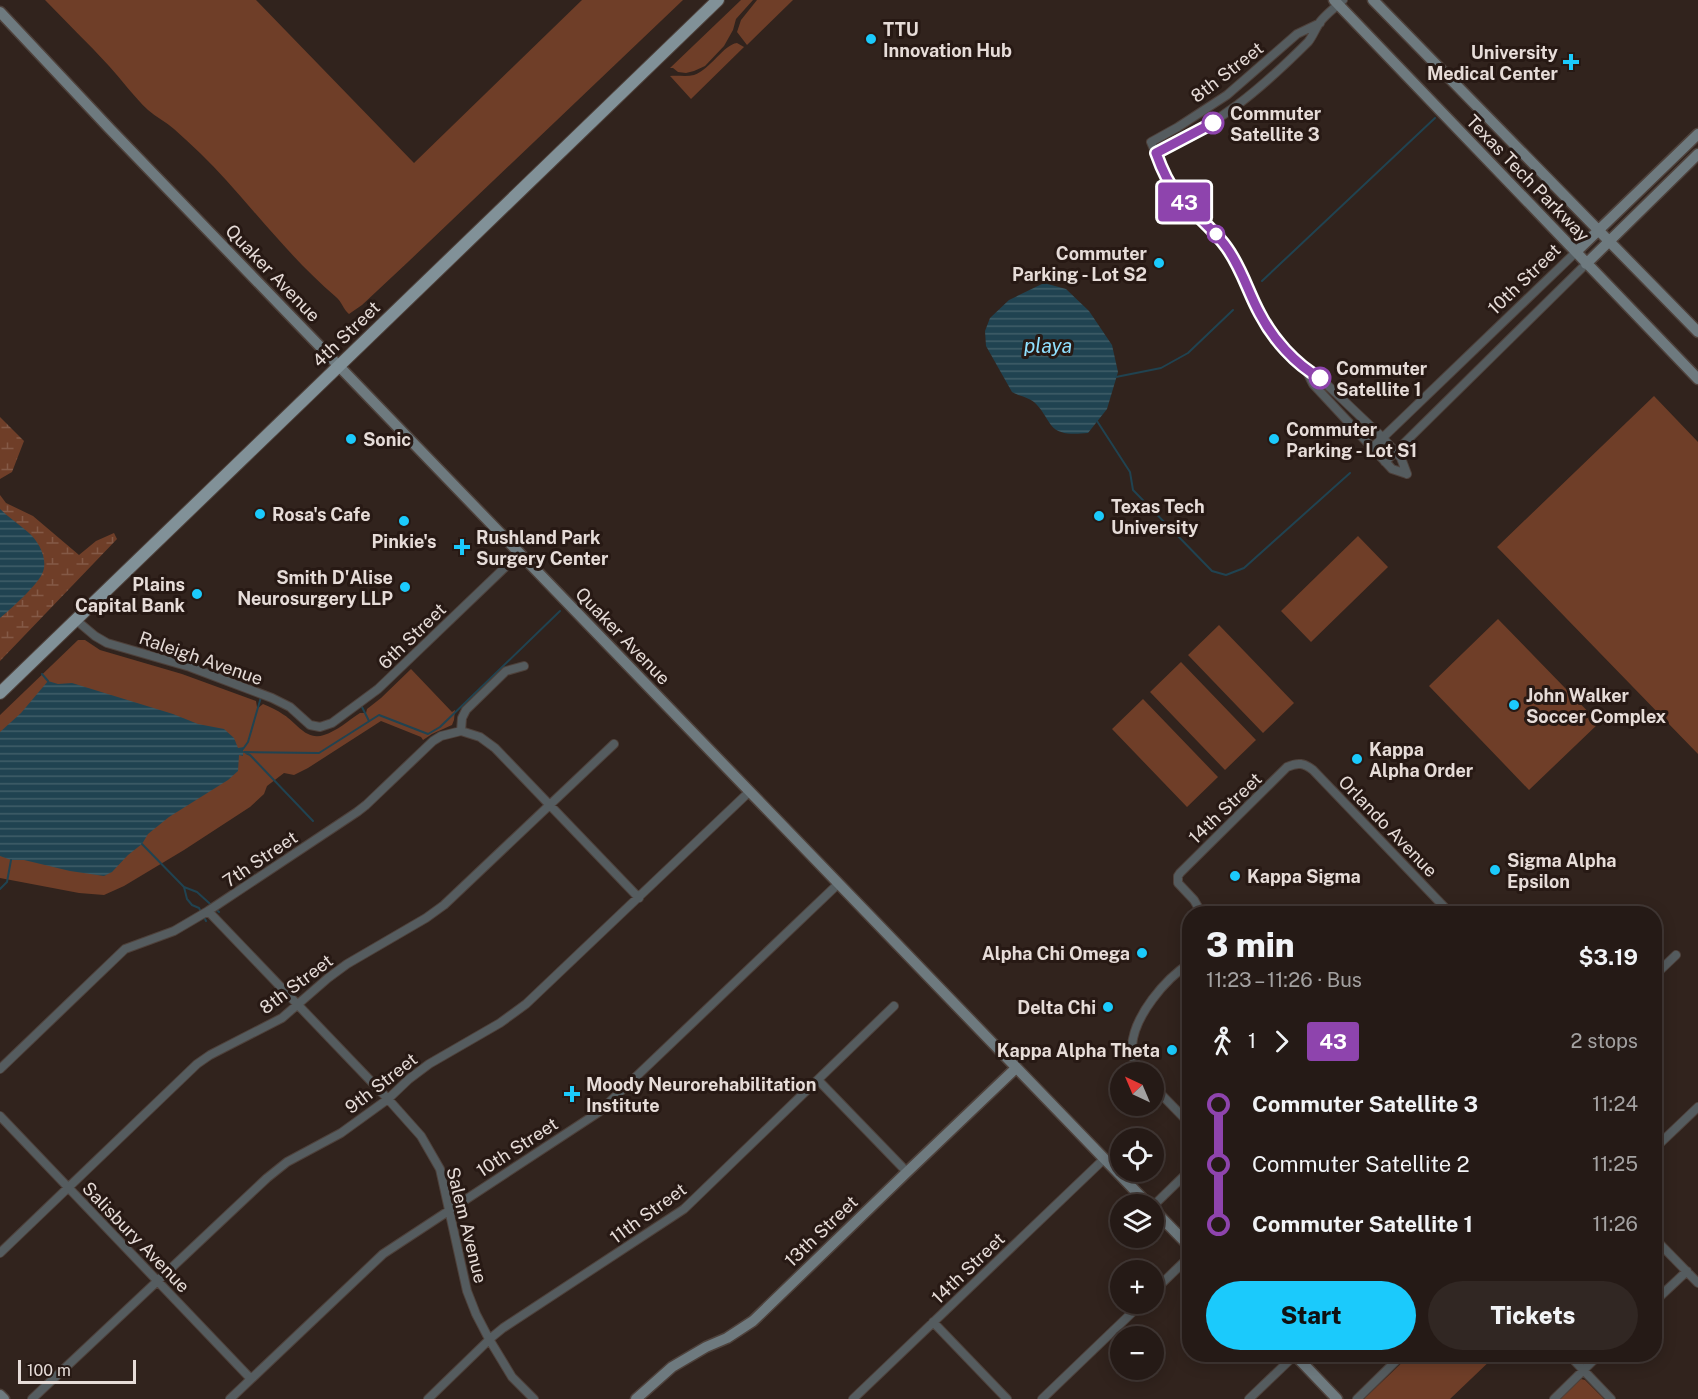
<!DOCTYPE html>
<meta charset="utf-8">
<style>
:root{--surface:#251a16;--page:#312723;--text:#f1f3f6;--muted:#a3a1a1;--line:#423835;--accent:#1bcafc}
body{margin:0;font-family:"Public Sans",sans-serif;background:var(--page);color:var(--text);height:100vh;display:flex;flex-direction:column;font-size:22px;white-space:nowrap}
*{box-sizing:border-box;margin:0}
p{font-size:20px;color:var(--muted)}
.icon{flex:none;width:33px;height:33px;fill:none;stroke:currentColor;stroke-width:2;stroke-linecap:round;stroke-linejoin:round}
.map{position:relative;flex:1;overflow:hidden}
.details{position:absolute;left:1182px;top:906px;width:480px;height:456px;display:flex;flex-direction:column;background:var(--surface);border-radius:24px;box-shadow:0 3px 15px #0003,0 0 0 2px var(--line)}
.details>*{flex:none}
.badge{padding:0 12px;border-radius:4px;font-size:21px;line-height:39px}
.needle{width:39px;rotate:316deg}
.buttons{position:absolute;left:1110px;top:1062px;display:grid;gap:12px}
.buttons a{display:grid;place-items:center;width:54px;height:54px;border-radius:50%;background:var(--surface);box-shadow:0 3px 15px #0003,0 0 0 2px var(--line);font-size:30px}
.scale{position:absolute;left:18px;bottom:15px;width:118px;box-sizing:border-box;padding-left:6px;border:3px solid #e6dcd8;border-top:0;font-size:16px;line-height:21px;white-space:nowrap;color:#e6dcd8;-webkit-text-stroke:4px #271914;paint-order:stroke}
.map>.badge{position:absolute;translate:-50% -50%;box-shadow:0 0 0 3px #fff}
.legs{display:flex;align-items:center;gap:9px;height:66px;padding:0 24px;font-size:20px}
.legs p{margin-inline-start:auto}
.overview{display:flex;align-items:center;justify-content:space-between;height:102px;padding:0 24px}
h1{font-size:33px;font-weight:800;line-height:45px}
.primary-button{display:flex;gap:12px;margin-top:auto;padding:12px 24px}
.primary-button a{flex:1;height:69px;border-radius:36px;background:var(--accent);color:#111;font-size:24px;font-weight:800;line-height:69px;text-align:center}
.primary-button a+a{background:var(--page);color:var(--text)}
ul{padding:0 24px;list-style:none}
li{display:flex;align-items:center;gap:21px;height:60px;font-size:22px}
li i{display:grid;place-items:center;width:9px;height:100%;margin:0 8px;background:currentColor}
li i::after{content:'';width:15px;height:15px;margin:-8px;border:4px solid;border-radius:50%;background:var(--surface)}
li p{margin-inline-start:auto}
li:first-child i{background:linear-gradient(#0000 50%,currentColor 0)}
li:last-child i{background:linear-gradient(currentColor 50%,#0000 0)}
.map>svg:first-child{display:block}
.green{fill:#6f3e28}
.wetland{fill:url(#wetland-marsh)}
.water{fill:url(#water-rules)}
.lines{fill:none;stroke-linecap:round;stroke-linejoin:round}
.stream{stroke:#204351;stroke-width:2}
.street-casing{stroke:#4e413b;stroke-width:10}
.secondary-casing{stroke:#4e413b;stroke-width:13}
.primary-casing{stroke:#4e413b;stroke-width:14}
.street{stroke:#555c5f;stroke-width:8}
.secondary{stroke:#6e7a7f;stroke-width:10}
.primary{stroke:#819198;stroke-width:12}
.line-1-casing{stroke:#fff;stroke-width:14}
.line-1{stroke:#8e44ad;stroke-width:9}
.poi-dot{fill:#1bcafc;stroke:#271914;stroke-width:2}
.stop-1-dot{fill:#fff;stroke:#8e44ad;stroke-width:3}
.labels{text-anchor:middle;dominant-baseline:central;stroke-width:6;stroke-linejoin:round;paint-order:stroke}
.poi-label{font-size:18px;font-weight:bold;fill:#e6dcd8;stroke:#271914;text-anchor:start}
.street-label{font-size:18px;fill:#e6dcd8;stroke:#271914}
.stop-label{font-size:18px;font-weight:bold;fill:#e6dcd8;stroke:#271914;text-anchor:start}
.water-label{font-size:20px;font-style:italic;fill:#90e0ff;stroke:#271914}
</style>
<div class="map">
<svg width="1698" height="1399" viewBox="0 0 1698 1399">
<defs>
<pattern id="wetland-marsh" width="20" height="14" patternUnits="userSpaceOnUse" patternTransform="scale(1.5)"><rect width="20" height="14" fill="#6f3e28"/><path d="M1 5h8M5 5V1M11 12h8M15 12V8" fill="none" stroke="#845946"/></pattern>
<pattern id="water-rules" width="6" height="5" patternUnits="userSpaceOnUse" patternTransform="scale(1.5)"><rect width="6" height="5" fill="#204351"/><path d="M0 2.5h6" fill="none" stroke="#405e69"/></pattern>
</defs>
<rect width="100%" height="100%" fill="#31231d"/>
<!-- green -->
<path class="green" d="M45,0H256L414,163L582,0H683L408,262L362,305L349,314C343,309 342,302 336,297C295,262 262,220 226,180C210,162 192,145 174,129C166,122 156,117 148,110C134,97 122,80 109,66C88,43 66,22 45,0Z
M741,0H753L736,19L733,30L724,46L705,66L694,71L686,73L678,72L673,68H670Z
M757,0H793L747,45L737,32L741,20Z
M737,43L744,47L691,99L671,77L670,76C678,75 686,77 694,75C711,69 723,45 737,43Z
M1654,396L1698,442V754L1497,547Z
M1358,536L1388,567L1311,642L1281,611Z
M1498,619L1599,723L1529,790L1429,686Z
M1219,625L1294,703L1263,733L1188,655Z
M78,640H85L100,650L182,674L256,701L257,707L258,708L263,704C270,707 277,710 284,715C297,723 306,741 324,735C337,731 349,720 360,713H366L367,709L381,698L411,669L452,712L455,710L454,720L452,725L432,734L423,740L421,737L381,721L308,768L294,775L284,773L267,786L264,794L250,807L184,850L124,886L104,895L79,893L0,878V715Z
M1181,662L1256,740L1225,770L1150,692Z
M1143,699L1218,777L1187,807L1112,729Z
M1492,1354L1494,1357L1450,1399H1364L1410,1355Z
M1581,1379L1585,1380L1604,1399H1560Z"/>
<!-- wetland -->
<path class="wetland" d="M0,417L24,441L12,472L0,479Z
M0,495L6,503L33,516L79,555L96,541L114,533L117,539L0,661Z"/>
<!-- water -->
<path class="water" d="M1044,283L1066,289L1089,311L1112,345L1118,372L1107,409L1088,433C1076,434 1059,436 1051,425C1045,417 1042,409 1034,402C1028,397 1019,396 1012,392L986,346L985,331L990,318L1009,300Z
M0,509C9,518 19,524 29,533C39,542 49,560 42,574C37,585 10,610 0,618Z
M48,681L58,684L72,683L173,714L198,724L224,729L234,738L238,748L243,747V756L239,755L238,771L228,780L169,817L148,834L142,844L128,855L112,872L104,876L70,871L24,860H11L0,856V732L21,713Z"/>
<g class="lines">
<!-- stream -->
<path class="stream" d="M1262,281L1435,118
M1116,377L1161,368L1188,353L1233,310
M1097,421L1130,472L1133,490L1212,571L1226,575L1244,568L1350,473
M42,674L48,681
M361,705L369,721
M243,749L248,742L261,697
M244,752L319,753L379,715L428,734L440,727L560,611
M246,753L250,755L313,821
M142,844L184,887L187,899L192,905L199,908L206,921
M184,887L197,892L219,912
M0,889L7,882L11,860"/>
<defs>
<path id="street" d="M1320,23L1297,34L1227,95L1178,127L1151,142L1164,173L1177,194L1206,223L1229,250L1241,270L1261,316L1283,346L1306,370L1313,384L1392,469L1407,474
M1156,153C1218,125 1260,90 1308,42C1313,36 1315,29 1320,22C1326,14 1336,7 1343,0
M1306,370L1320,378L1382,437L1401,458L1407,474
M1372,448L1576,252
M1385,462L1586,264
M76,620L95,636L107,643L190,667L272,698L290,707L310,725L320,727L332,723L378,689L520,553
M461,731L480,737L495,748L639,898
M208,911L388,1099L421,1136L440,1169L467,1291L476,1314L489,1339L512,1377L534,1399
M1202,914L1194,900L1178,883V876L1180,873L1287,767C1298,762 1304,763 1313,770L1451,914
M1654,976L1676,955
M0,1069L125,949L174,931L208,911L357,812L366,805L433,741L441,736L461,731L462,718L466,710L506,671L524,666
M1141,1072C1136,1065 1132,1056 1132,1046C1134,1016 1165,979 1190,963
M818,1080L907,1172
M1154,1087L1190,1124
M0,1116L251,1379
M1654,1149L1698,1107
M1154,1205L1190,1170
M1654,1238L1698,1283
M0,1253L197,1064L210,1055L282,1018L328,978L347,964L426,918L444,905L614,744
M1154,1291L1190,1256
M1654,1302L1687,1271
M933,1322L1007,1399
M1568,1354L1611,1399
M32,1399L267,1178L287,1162L341,1133L388,1099L409,1079L429,1064L500,1023L526,1004L749,792
M230,1399L383,1254L599,1112L838,884
M428,1399L492,1337L503,1328L684,1209L894,1006
M853,1399L1104,1159
M1042,1399L1141,1304
M1249,1399L1295,1355
M1357,1399L1403,1354
M1554,1399L1600,1354"/>
<path id="secondary" d="M1334,0L1698,379
M1373,0L1698,332
M0,12L110,129L1148,1204
M1576,252L1698,134
M1586,264L1698,154
M1154,1210L1190,1247
M1294,1354L1337,1399
M0,1395L4,1399
M636,1399L672,1367L706,1347L727,1338L753,1321L907,1172L1016,1068"/>
<path id="primary" d="M0,693L718,0"/>
</defs>
<!-- street casing -->
<use href="#street" class="street-casing"/>
<!-- secondary casing -->
<use href="#secondary" class="secondary-casing"/>
<!-- primary casing -->
<use href="#primary" class="primary-casing"/>
<!-- street -->
<use href="#street" class="street"/>
<!-- secondary -->
<use href="#secondary" class="secondary"/>
<!-- primary -->
<use href="#primary" class="primary"/>
</g>
<g class="lines">
<defs>
<path id="line-1" d="M1213,123L1156,153C1161,167 1167,182 1177,194C1192,213 1213,228 1227,248C1242,269 1248,292 1260,314C1273,339 1295,364 1320,378"/>
</defs>
<!-- line-1 casing -->
<use href="#line-1" class="line-1-casing"/>
<!-- line-1 -->
<use href="#line-1" class="line-1"/>
</g>
<!-- markers -->
<g class="poi-dot">
<circle cx="871" cy="39" r="6"/>
<path d="M1568 53h6v6h6v6h-6v6h-6v-6h-6v-6h6z"/>
<circle cx="1159" cy="263" r="6"/>
<circle cx="351" cy="439" r="6"/>
<circle cx="1274" cy="439" r="6"/>
<circle cx="260" cy="514" r="6"/>
<circle cx="1099" cy="516" r="6"/>
<circle cx="404" cy="521" r="6"/>
<path d="M459 538h6v6h6v6h-6v6h-6v-6h-6v-6h6z"/>
<circle cx="405" cy="587" r="6"/>
<circle cx="197" cy="594" r="6"/>
<circle cx="1514" cy="705" r="6"/>
<circle cx="1357" cy="759" r="6"/>
<circle cx="1495" cy="870" r="6"/>
<circle cx="1235" cy="876" r="6"/>
<circle cx="1142" cy="953" r="6"/>
<circle cx="1108" cy="1007" r="6"/>
<circle cx="1172" cy="1050" r="6"/>
<path d="M569 1085h6v6h6v6h-6v6h-6v-6h-6v-6h6z"/>
</g>
<g class="stop-1-dot">
<circle cx="1213" cy="123" r="10"/>
<circle cx="1216" cy="234" r="8"/>
<circle cx="1320" cy="378" r="10"/>
</g>
<g class="labels">
<!-- poi labels -->
<g class="poi-label">
<text x="883" y="29">TTU<tspan x="883" dy="21">Innovation Hub</tspan></text>
<text x="1558" y="52" text-anchor="end">University<tspan x="1558" dy="21">Medical Center</tspan></text>
<text x="1147" y="253" text-anchor="end">Commuter<tspan x="1147" dy="21">Parking - Lot S2</tspan></text>
<text x="1286" y="429">Commuter<tspan x="1286" dy="21">Parking - Lot S1</tspan></text>
<text x="363" y="439">Sonic</text>
<text x="1111" y="506">Texas Tech<tspan x="1111" dy="21">University</tspan></text>
<text x="272" y="514">Rosa's Cafe</text>
<text x="476" y="537">Rushland Park<tspan x="476" dy="21">Surgery Center</tspan></text>
<text x="404" y="541" text-anchor="middle">Pinkie's</text>
<text x="393" y="577" text-anchor="end">Smith D'Alise<tspan x="393" dy="21">Neurosurgery LLP</tspan></text>
<text x="185" y="584" text-anchor="end">Plains<tspan x="185" dy="21">Capital Bank</tspan></text>
<text x="1526" y="695">John Walker<tspan x="1526" dy="21">Soccer Complex</tspan></text>
<text x="1369" y="749">Kappa<tspan x="1369" dy="21">Alpha Order</tspan></text>
<text x="1507" y="860">Sigma Alpha<tspan x="1507" dy="21">Epsilon</tspan></text>
<text x="1247" y="876">Kappa Sigma</text>
<text x="1130" y="953" text-anchor="end">Alpha Chi Omega</text>
<text x="1096" y="1007" text-anchor="end">Delta Chi</text>
<text x="1160" y="1050" text-anchor="end">Kappa Alpha Theta</text>
<text x="586" y="1084">Moody Neurorehabilitation<tspan x="586" dy="21">Institute</tspan></text>
</g>
<!-- street labels -->
<g class="street-label">
<text transform="translate(1227 72) rotate(-38)">8th Street</text>
<text transform="translate(1528 178) rotate(46)">Texas Tech Parkway</text>
<text transform="translate(273 273) rotate(46)">Quaker Avenue</text>
<text transform="translate(1524 279) rotate(-44)">10th Street</text>
<text transform="translate(346 334) rotate(-44)">4th Street</text>
<text transform="translate(412 636) rotate(-44)">6th Street</text>
<text transform="translate(623 636) rotate(46)">Quaker Avenue</text>
<text transform="translate(201 658) rotate(19)">Raleigh Avenue</text>
<text transform="translate(1225 808) rotate(-44)">14th Street</text>
<text transform="translate(1388 826) rotate(46)">Orlando Avenue</text>
<text transform="translate(260 859) rotate(-34)">7th Street</text>
<text transform="translate(296 984) rotate(-37)">8th Street</text>
<text transform="translate(381 1083) rotate(-38)">9th Street</text>
<text transform="translate(517 1147) rotate(-33)">10th Street</text>
<text transform="translate(648 1213) rotate(-36)">11th Street</text>
<text transform="translate(467 1225) rotate(76)">Salem Avenue</text>
<text transform="translate(821 1231) rotate(-44)">13th Street</text>
<text transform="translate(136 1237) rotate(46)">Salisbury Avenue</text>
<text transform="translate(968 1268) rotate(-44)">14th Street</text>
</g>
<!-- stop labels -->
<g class="stop-label">
<text x="1230" y="113">Commuter<tspan x="1230" dy="21">Satellite 3</tspan></text>
<text x="1336" y="368">Commuter<tspan x="1336" dy="21">Satellite 1</tspan></text>
</g>
<!-- water labels -->
<g class="water-label">
<text x="1048" y="346">playa</text>
</g>
</g>
</svg>
<div class="buttons">
<a><svg class="needle" viewBox="-14 -14 28 28"><path d="M0-13l5 13h-10z" fill="#e53935"/><path d="M0 13l5-13h-10z" fill="#a3a1a1"/></svg></a>
<a><svg class="icon" aria-label="locate" viewBox="0 0 24 24"><circle cx="12" cy="12" r="6"/><path d="M12 2v4M12 18v4M2 12h4M18 12h4"/></svg></a>
<a><svg class="icon" aria-label="layers" viewBox="0 0 24 24"><path d="M12 4l9 5-9 5-9-5zM3 14l9 5 9-5"/></svg></a>
<a>+</a>
<a>−</a>
</div>
<div class="scale">100 m</div>
<b class="badge" style="left:1184px;top:202px;background:#8e44ad;color:#fff">43</b>
<section class="details">
<div class="overview"><div><h1>3 min</h1><p>11:23 – 11:26 · Bus</p></div><b>$3.19</b></div>
<div class="legs"><svg class="icon" aria-label="walk" viewBox="0 0 24 24"><circle cx="13" cy="4" r="2"/><path d="M13 8l-2 6 4 7M11 14l-3 7M7 12l3-4h3l4 4"/></svg>1<svg class="icon" aria-label="forward" viewBox="0 0 24 24"><path d="M9 5l7 7-7 7"/></svg><b class="badge" style="background:#8e44ad;color:#fff">43</b><p>2 stops</p></div>
<ul>
<li><i style="color:#8e44ad"></i><b>Commuter Satellite 3</b><p>11:24</p></li>
<li><i style="color:#8e44ad"></i><span>Commuter Satellite 2</span><p>11:25</p></li>
<li><i style="color:#8e44ad"></i><b>Commuter Satellite 1</b><p>11:26</p></li>
</ul>
<div class="primary-button"><a>Start</a><a>Tickets</a></div>
</section>
</div>
